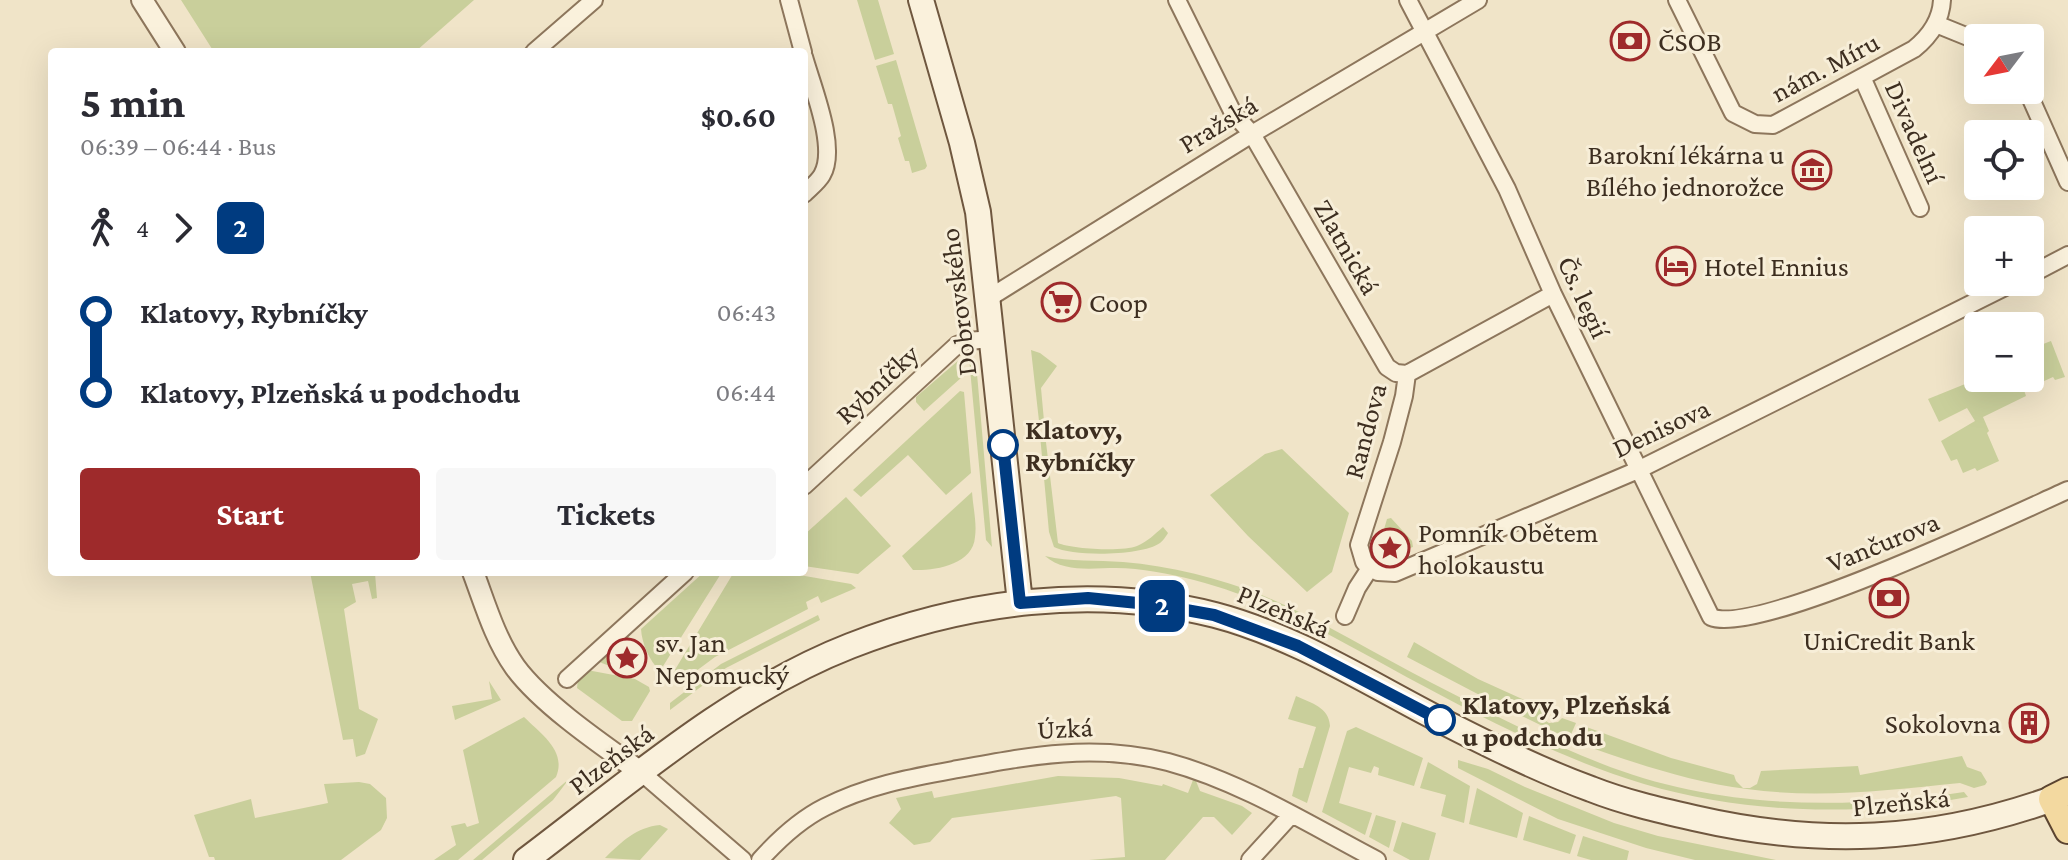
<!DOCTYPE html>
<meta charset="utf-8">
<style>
:root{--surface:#fff;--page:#f7f7f7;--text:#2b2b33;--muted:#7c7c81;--accent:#9e2a2b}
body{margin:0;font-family:"Crimson Pro",serif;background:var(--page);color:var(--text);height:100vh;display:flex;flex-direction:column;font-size:30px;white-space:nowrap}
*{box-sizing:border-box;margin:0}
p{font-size:26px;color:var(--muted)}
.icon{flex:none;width:44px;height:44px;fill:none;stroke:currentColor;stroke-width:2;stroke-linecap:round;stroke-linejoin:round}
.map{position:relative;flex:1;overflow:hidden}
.sheet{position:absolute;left:48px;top:48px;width:760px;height:528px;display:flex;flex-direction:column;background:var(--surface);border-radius:8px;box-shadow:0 8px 32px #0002}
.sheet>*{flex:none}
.badge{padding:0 16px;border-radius:12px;font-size:28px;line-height:52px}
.needle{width:52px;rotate:238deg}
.fabs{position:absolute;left:1964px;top:24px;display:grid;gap:16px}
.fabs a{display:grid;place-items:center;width:80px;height:80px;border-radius:8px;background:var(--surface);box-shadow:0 8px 32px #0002;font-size:40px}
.map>.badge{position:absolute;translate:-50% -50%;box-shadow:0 0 0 4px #fff}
.legs{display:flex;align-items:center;gap:12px;height:88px;padding:0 32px;font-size:26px}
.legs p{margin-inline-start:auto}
.headline{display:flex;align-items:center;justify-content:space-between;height:136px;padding:0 32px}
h1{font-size:44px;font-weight:700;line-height:60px}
.primary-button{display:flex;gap:16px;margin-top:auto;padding:16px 32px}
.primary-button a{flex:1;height:92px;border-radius:8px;background:var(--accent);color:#fff;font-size:32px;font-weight:700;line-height:92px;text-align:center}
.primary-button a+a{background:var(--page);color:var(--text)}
ul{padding:0 32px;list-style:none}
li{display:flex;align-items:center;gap:28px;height:80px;font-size:30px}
li i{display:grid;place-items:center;width:12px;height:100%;margin:0 10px;background:currentColor}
li i::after{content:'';width:20px;height:20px;margin:-10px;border:6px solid;border-radius:50%;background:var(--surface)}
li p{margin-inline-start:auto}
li:first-child i{background:linear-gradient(#0000 50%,currentColor 0)}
li:last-child i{background:linear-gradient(currentColor 50%,#0000 0)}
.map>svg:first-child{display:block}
.green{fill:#c9cf9b}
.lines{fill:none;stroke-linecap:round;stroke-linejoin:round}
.minor-casing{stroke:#8d765c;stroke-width:20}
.tertiary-casing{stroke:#8d765c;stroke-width:24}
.secondary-casing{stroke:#6f573f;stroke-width:28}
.primary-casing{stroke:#5b4430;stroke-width:30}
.minor{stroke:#faf1dc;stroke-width:16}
.tertiary{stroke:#faf1dc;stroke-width:20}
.secondary{stroke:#faf1dc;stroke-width:24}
.primary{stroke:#f3d9a0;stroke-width:26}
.line-1-casing{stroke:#fff;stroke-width:18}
.line-1{stroke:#003b80;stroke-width:12}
.stop-1-dot{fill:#fff;stroke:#003b80;stroke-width:4}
.labels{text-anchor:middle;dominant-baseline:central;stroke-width:6;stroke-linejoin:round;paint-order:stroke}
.poi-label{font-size:28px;fill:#3d2e20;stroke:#f7eed8;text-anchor:start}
.street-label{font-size:28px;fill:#3d2e20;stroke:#f7eed8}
.stop-label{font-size:28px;font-weight:bold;fill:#3d2e20;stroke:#f7eed8;text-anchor:start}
</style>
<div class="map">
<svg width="2068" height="860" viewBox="0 0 2068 860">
<rect width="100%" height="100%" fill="#f0e4c8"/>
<!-- green -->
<path class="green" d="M181,0H474L415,52H214Z
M857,0H878L894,54L875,60Z
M896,60L927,166L925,169L912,173L909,161H905L898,138L901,136L892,104H888L876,66Z
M2030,335L2038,346L2051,341L2065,377L2055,380L2053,377L2024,390L2026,396L1983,417L1989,431L1987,433L1999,461L1977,471L1975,468L1963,473L1957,459L1951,461L1941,441L1975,421L1967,408L1939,422L1928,399L1980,378H2030Z
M1031,350L1040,353L1057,366L1041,388L1044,421H1039Z
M969,358L976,364L978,385L992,547L986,540Z
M960,359L962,377L924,411L916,402V397Z
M960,391L964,392L971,473L946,495L908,455L861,497L853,490Z
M1045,434L1058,543C1071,549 1123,552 1137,546C1147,542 1155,534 1163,527L1168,533C1167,535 1162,542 1160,543C1142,556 1073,557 1054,547L1049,532L1040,435Z
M1282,449L1349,513L1332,572L1307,592L1248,536L1210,495L1265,454Z
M972,492C973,507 977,523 975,537C973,565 934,571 913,570L902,556Z
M846,497L891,546L858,574L804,566V535Z
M1391,518L1412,541L1413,547L1388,555L1382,553L1379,546L1387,519Z
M1045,556C1070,562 1097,560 1123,562C1170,566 1220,578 1264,596C1321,620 1375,654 1430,682C1486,711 1542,740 1600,763C1715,809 1843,810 1964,792L1968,797C1860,816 1750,815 1644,784C1521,747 1404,673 1290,614C1239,592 1173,569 1116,568C1093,568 1064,573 1045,556Z
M310,572L375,573L377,598L372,599L368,581L352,584L356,602L344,609L359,709L378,719L365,754L356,757L353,739L343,740Z
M704,572H722L660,671C649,660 642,644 641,629Z
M734,572H782L851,584L856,588L821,603L818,596L806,602L808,609L715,657L676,686L670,678Z
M818,615L820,620L726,668L670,710V703L721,664Z
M627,634C634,643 635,651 633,662C622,669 608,667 598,661Z
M1414,642L1478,679L1542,708L1543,719L1549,723L1558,722L1562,718L1576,723L1569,739L1491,701L1407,657Z
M587,670L635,679L649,687L650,691L632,721H622L577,688L578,679Z
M489,681L501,700L455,720L452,706L492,699Z
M1296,696C1311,703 1329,707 1330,726L1307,803L1292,796L1299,768H1303L1316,727L1288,719Z
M524,717C541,734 567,751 556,777L458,860H434L456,845L451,826L465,823L467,827L479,823L463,750Z
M1581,725L1671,758L1734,775L1736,781L1743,788H1750L1757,784L1761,771L1858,766L1860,775L1962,756L1967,767L1981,772L1987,782L1985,785L1974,788L1960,783C1889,790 1819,799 1747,789C1688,782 1633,762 1577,743Z
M1356,727L1423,758L1414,786L1378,775L1379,768L1374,766L1371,773L1349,767L1339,803L1372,813L1365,835L1322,812L1347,731Z
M1458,760L1488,769L1525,787L1614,823L1658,836L1776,860H1695L1646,848L1558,819L1458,768Z
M1428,762L1470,786L1464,823L1441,816L1446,795L1420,788Z
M1058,776L1119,778L1162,786L1163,784L1188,793L1193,780L1196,781L1200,791L1242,806L1252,813L1232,835L1214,817H1203L1165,860H1089L1125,857L1121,798L1116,796L952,818L930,842L914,845L889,823L901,809L896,798L932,791L934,798Z
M569,779L553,800L482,860H473Z
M359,782L370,784L386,798L387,818L381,830L341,860H215L214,857H209L194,815L251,799L255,818L328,803L324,784Z
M1477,788L1523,813L1517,838L1469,824Z
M1376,815L1396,821L1389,848L1369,837Z
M1529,816L1576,835L1570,854L1523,840Z
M1402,822L1436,833L1429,860H1410L1393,851Z
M660,825L668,829L640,860L605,858C621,842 637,827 660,825Z
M1583,836L1629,851L1627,860H1591L1577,856Z"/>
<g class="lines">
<defs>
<path id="minor" d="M789,0L803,52
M1177,0L1233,113L1252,134L1387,367L1396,373L1407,374
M1408,0L1507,189L1553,294L1711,617C1757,637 2012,515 2068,490
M1677,0L1733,113L1755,124L1773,125L1914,49C1930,36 1941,21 1942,0
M1936,24L1978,41
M534,52L594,0
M804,57C812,86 838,148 822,175C818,182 810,188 804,194
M1862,77L1920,208
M2027,90L2068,182
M2030,275L2068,255
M989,298L1252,134L1478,0
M1407,374L1404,396L1392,442L1359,545L1364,562L1370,568L1378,572L1395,573L1638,470L2015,282
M1407,374L1553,294
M804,486L957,345L967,341L993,339
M1345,616L1357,588L1370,568
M567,679L685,572
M642,773L743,860
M760,860C778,840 801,819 825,807C866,786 909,778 953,770C1028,756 1093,743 1168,762C1242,782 1310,825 1377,860
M1250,860L1291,815"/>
<path id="tertiary" d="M142,0L175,52
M473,572C485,604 495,639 515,667C542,704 604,746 642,773"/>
<path id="secondary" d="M921,0L962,143L978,212L1020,603
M526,860C627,784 732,692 850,646C964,601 1095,584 1215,615C1295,636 1368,683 1440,720C1489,745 1539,770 1591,789C1624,802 1659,810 1694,818C1820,847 1931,842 2052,799"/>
<path id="primary" d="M2068,791L2052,799L2068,830"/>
</defs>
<!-- minor casing -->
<use href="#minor" class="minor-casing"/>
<!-- tertiary casing -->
<use href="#tertiary" class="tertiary-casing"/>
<!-- secondary casing -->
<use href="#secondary" class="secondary-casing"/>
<!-- primary casing -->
<use href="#primary" class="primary-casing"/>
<!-- minor -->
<use href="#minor" class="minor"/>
<!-- tertiary -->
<use href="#tertiary" class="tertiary"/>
<!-- secondary -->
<use href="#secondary" class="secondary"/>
<!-- primary -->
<use href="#primary" class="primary"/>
</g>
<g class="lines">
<defs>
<path id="line-1" d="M1003,445L1020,603L1088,598L1158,605L1214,615L1298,646L1440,720"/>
</defs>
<!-- line-1 casing -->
<use href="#line-1" class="line-1-casing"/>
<!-- line-1 -->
<use href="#line-1" class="line-1"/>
</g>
<!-- icons -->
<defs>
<symbol id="bank-ring" viewBox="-11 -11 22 22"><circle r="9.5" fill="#f7eed8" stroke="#9e2a2b" stroke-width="1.5"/><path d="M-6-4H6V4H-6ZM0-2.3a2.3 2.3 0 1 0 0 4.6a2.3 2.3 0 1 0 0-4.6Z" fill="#9e2a2b"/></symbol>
<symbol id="museum-ring" viewBox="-11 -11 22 22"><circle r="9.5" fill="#f7eed8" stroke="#9e2a2b" stroke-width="1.5"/><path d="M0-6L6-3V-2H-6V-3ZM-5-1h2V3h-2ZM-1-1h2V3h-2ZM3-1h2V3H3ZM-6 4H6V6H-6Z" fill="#9e2a2b"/></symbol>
<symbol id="hotel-ring" viewBox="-11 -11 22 22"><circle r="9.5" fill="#f7eed8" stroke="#9e2a2b" stroke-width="1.5"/><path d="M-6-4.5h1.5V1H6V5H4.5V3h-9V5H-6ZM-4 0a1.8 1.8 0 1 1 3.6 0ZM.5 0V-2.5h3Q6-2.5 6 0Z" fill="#9e2a2b"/></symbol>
<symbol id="supermarket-ring" viewBox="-11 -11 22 22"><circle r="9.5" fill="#f7eed8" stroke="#9e2a2b" stroke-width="1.5"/><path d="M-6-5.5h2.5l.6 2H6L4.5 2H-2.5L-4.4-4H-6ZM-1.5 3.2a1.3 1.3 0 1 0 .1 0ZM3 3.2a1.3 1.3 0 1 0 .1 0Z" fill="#9e2a2b"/></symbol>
<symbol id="sight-ring" viewBox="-11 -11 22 22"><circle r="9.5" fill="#f7eed8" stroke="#9e2a2b" stroke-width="1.5"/><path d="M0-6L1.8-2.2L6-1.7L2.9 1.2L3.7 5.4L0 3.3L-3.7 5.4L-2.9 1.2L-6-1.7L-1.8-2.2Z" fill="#9e2a2b"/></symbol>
<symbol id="building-ring" viewBox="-11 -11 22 22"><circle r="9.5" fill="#f7eed8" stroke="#9e2a2b" stroke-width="1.5"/><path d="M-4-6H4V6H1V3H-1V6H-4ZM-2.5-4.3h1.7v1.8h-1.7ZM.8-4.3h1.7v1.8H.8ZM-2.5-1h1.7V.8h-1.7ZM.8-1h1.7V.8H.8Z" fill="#9e2a2b"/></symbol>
</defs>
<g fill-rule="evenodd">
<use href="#bank-ring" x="1608" y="19" width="44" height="44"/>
<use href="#museum-ring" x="1790" y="148" width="44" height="44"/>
<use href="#hotel-ring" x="1654" y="244" width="44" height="44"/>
<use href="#supermarket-ring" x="1039" y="280" width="44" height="44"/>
<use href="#sight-ring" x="1368" y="526" width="44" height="44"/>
<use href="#bank-ring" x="1867" y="576" width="44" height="44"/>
<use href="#sight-ring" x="605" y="636" width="44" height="44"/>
<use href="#building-ring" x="2007" y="701" width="44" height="44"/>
</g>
<!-- markers -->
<g class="stop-1-dot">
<circle cx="1003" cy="445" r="14"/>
<circle cx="1440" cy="720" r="14"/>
</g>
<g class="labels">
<!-- poi labels -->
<g class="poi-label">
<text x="1658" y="41">ČSOB</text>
<text x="1784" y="154" text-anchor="end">Barokní lékárna u<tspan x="1784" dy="32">Bílého jednorožce</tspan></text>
<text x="1704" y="266">Hotel Ennius</text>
<text x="1089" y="302">Coop</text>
<text x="1418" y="532">Pomník Obětem<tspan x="1418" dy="32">holokaustu</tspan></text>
<text x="1889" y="640" text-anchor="middle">UniCredit Bank</text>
<text x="655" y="642">sv. Jan<tspan x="655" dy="32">Nepomucký</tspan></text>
<text x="2001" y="723" text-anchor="end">Sokolovna</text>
</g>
<!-- street labels -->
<g class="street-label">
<text transform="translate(1825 67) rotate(-28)">nám. Míru</text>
<text transform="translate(1218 124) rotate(-31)">Pražská</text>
<text transform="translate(1915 132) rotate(66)">Divadelní</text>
<text transform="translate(1347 247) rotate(60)">Zlatnická</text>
<text transform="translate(1584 297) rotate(65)">Čs. legií</text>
<text transform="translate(958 302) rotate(-97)">Dobrovského</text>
<text transform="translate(877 384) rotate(-43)">Rybníčky</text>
<text transform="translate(1661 428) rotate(-25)">Denisova</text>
<text transform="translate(1365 431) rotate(-75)">Randova</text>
<text transform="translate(1883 542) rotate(-22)">Vančurova</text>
<text transform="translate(1284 611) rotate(23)">Plzeňská</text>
<text transform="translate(1065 728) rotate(-3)">Úzká</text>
<text transform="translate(611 759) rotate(-37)">Plzeňská</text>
<text transform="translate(1901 802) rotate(-6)">Plzeňská</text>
</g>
<!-- stop labels -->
<g class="stop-label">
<text x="1025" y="429">Klatovy,<tspan x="1025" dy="32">Rybníčky</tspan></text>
<text x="1462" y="704">Klatovy, Plzeňská<tspan x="1462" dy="32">u podchodu</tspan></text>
</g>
</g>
</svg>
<div class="fabs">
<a><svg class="needle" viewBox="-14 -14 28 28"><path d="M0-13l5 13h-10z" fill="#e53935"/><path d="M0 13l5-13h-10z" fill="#7c7c81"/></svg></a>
<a><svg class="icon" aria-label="locate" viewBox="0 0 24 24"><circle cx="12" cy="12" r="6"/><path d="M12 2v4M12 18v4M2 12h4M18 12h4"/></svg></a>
<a>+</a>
<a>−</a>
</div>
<b class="badge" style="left:1162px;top:606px;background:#003b80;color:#fff">2</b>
<section class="sheet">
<div class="headline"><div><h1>5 min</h1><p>06:39 – 06:44 · Bus</p></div><b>$0.60</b></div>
<div class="legs"><svg class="icon" aria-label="walk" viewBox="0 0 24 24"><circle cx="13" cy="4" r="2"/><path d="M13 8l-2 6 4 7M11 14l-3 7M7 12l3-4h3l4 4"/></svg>4<svg class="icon" aria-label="forward" viewBox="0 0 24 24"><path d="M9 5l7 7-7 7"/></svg><b class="badge" style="background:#003b80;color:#fff">2</b></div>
<ul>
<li><i style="color:#003b80"></i><b>Klatovy, Rybníčky</b><p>06:43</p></li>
<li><i style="color:#003b80"></i><b>Klatovy, Plzeňská u podchodu</b><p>06:44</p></li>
</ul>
<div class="primary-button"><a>Start</a><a>Tickets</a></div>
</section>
</div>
